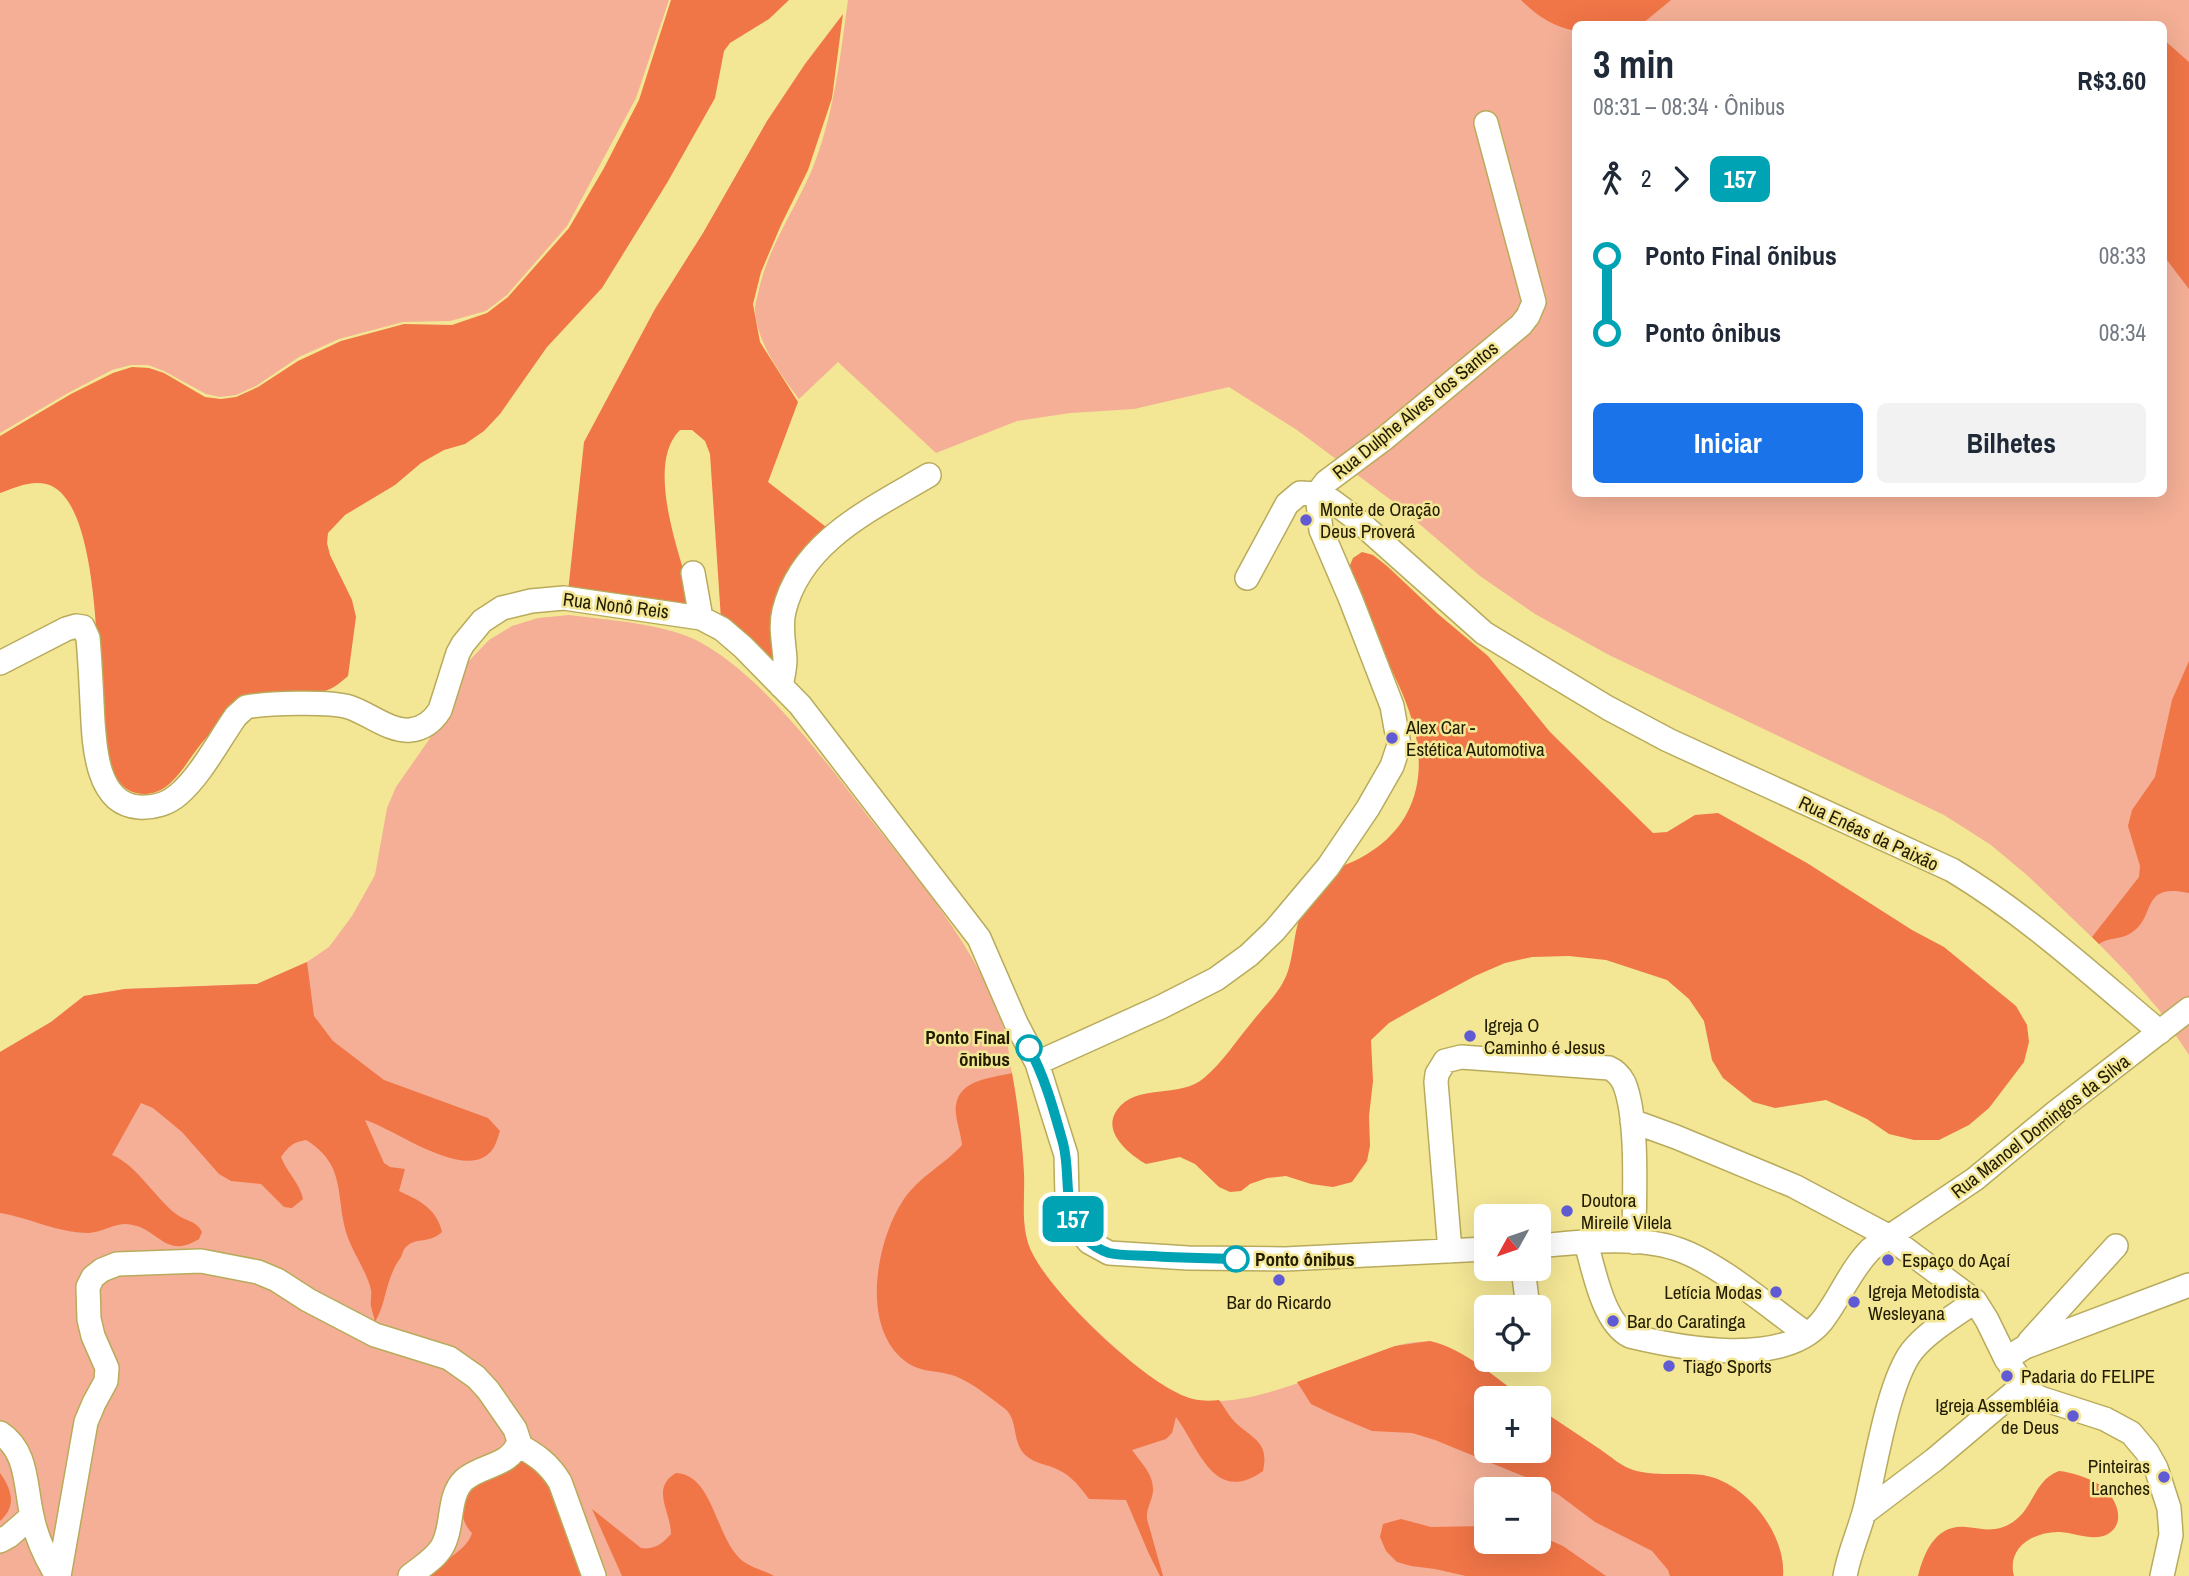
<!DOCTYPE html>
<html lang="pt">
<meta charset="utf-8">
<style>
:root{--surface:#fff;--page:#f2f2f3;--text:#1f2937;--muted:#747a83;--accent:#1a73e8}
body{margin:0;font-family:"Archivo Narrow",sans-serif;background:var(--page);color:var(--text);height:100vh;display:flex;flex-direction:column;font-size:26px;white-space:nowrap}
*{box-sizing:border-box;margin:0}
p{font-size:23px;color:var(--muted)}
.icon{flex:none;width:38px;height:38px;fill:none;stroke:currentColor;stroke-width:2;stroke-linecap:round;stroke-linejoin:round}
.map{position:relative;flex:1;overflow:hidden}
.sheet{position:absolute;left:1572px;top:21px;width:595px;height:476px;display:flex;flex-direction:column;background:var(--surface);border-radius:10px;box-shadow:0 7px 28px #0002}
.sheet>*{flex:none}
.badge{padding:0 14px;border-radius:10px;font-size:24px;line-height:46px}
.needle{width:46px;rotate:230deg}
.buttons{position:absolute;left:1474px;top:1204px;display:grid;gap:14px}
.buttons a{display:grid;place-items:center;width:77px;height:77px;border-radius:10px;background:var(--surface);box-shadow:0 7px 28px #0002;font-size:35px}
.map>.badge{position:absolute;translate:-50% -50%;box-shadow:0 0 0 4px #fff}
.legs{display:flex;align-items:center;gap:10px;height:77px;padding:0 21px;font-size:23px}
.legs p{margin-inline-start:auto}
.headline{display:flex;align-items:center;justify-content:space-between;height:119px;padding:0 21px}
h1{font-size:38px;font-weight:700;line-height:52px}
.button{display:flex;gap:14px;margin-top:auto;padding:14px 21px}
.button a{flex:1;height:80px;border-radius:10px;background:var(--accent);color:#fff;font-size:28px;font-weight:700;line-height:80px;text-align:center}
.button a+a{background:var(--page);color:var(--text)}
ul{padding:0 21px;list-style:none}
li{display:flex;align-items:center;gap:24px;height:77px;font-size:26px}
li i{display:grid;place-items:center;width:10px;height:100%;margin:0 9px;background:currentColor}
li i::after{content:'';width:18px;height:18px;margin:-9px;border:5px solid;border-radius:50%;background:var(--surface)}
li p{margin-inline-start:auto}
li:first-child i{background:linear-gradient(#0000 50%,currentColor 0)}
li:last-child i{background:linear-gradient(currentColor 50%,#0000 0)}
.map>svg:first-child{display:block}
.green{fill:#f4af96;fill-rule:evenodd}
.forest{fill:#f07547}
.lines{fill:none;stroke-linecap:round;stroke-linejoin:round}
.minor-casing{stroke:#b8ab5c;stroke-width:26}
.minor{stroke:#fff;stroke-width:23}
.line-1-casing{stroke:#fff;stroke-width:16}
.line-1{stroke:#00a3b4;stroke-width:10}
.poi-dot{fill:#605bd4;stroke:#f3e695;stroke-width:2.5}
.stop-1-dot{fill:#fff;stroke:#00a3b4;stroke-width:3.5}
.labels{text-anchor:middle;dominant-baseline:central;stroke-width:5;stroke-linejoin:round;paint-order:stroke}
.street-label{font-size:19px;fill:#221c00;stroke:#f3e695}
.poi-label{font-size:19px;fill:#221c00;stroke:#f3e695;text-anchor:start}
.stop-label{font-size:19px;font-weight:bold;fill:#221c00;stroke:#f3e695;text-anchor:end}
</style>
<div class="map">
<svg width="2189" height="1576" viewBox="0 0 2189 1576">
<rect width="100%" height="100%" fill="#f3e695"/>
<!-- green -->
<path class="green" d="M0,0H669L636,98L567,226L507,295L486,311L450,321L403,322L339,339L299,357L256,386L236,395L220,397L206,394L164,371L148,365H131L112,370L68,393L0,433Z
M848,0H2189V1055L2159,1010L2130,976L2099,944L2028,876L1991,845L1944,815L1609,655L1535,614L1480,576L1395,503L1297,430L1229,387L1134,409L1070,413L1017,421L936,453L838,362L799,399C780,373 757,344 755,309C755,303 758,295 759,289C769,246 794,211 811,172C834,117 840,58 848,0ZM1575,24H2163V494H1575Z
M569,615C608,620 660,623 696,640C761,673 827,763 871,820C922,885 981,952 1005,1032C1008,1043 1009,1056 1011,1068C1018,1104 1022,1138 1024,1175C1024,1196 1022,1219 1027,1240C1035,1278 1109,1343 1140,1369C1155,1382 1176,1396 1196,1400C1247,1408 1316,1376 1363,1358C1384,1350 1409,1339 1432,1342C1457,1345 1502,1383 1524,1398H1486V1451H1538V1408C1559,1422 1580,1436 1601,1450C1611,1457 1621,1466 1633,1470C1655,1477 1679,1472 1702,1475C1745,1481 1786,1533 1783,1576H0V1052L51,1022L84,996L125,989L257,984L307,962L329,947L352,916L375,875L387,808L396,787L442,721L467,663L489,640L512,626L538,618ZM1486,1489H1538V1542H1486Z"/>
<!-- forest -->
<path class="forest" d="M671,0H789L769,19L730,43L724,51L715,98L667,183L602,288L547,347L500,414L484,431L465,444L444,450L421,463L395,485L345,515L328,533L327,543L330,555L352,600L356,617L348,676C330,692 324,693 300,693C295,693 289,692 284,694C271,698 226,722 214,731C194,745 180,784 156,792C121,803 106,767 102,738C96,688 104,498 46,484C31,480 14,488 0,493V436L71,394L113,373L132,367L149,368L164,373L205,397L221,399L236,397L258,387L298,361L341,341L404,324L452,325L487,313L508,297L569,228L604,168L639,100Z
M1521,0H1671L1642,24H1575V31C1553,26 1537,16 1521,0Z
M843,14L832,98L808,170L781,225L761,272L753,304L760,342L798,402L768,482L830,530L809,551L777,672L721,619L710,454L705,441L692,430H680C642,467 685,568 696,612L568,592L584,442L655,309L703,233L767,121L805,64Z
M2163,39L2189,62V289L2163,255Z
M1362,552L1373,555L1387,566L1438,614L1488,656L1550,732L1653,833L1667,832L1695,815L1718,813L1807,863L1912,930L1944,947L2016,1006L2027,1025L2029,1042L2024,1062L1989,1108L1969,1125L1939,1140H1914L1889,1134L1867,1119L1826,1100L1775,1108L1753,1102L1723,1078L1712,1060L1704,1021L1689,999L1667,980L1606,960L1569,956L1532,957L1505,963L1475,976L1412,1010L1389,1023L1371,1040L1373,1081L1369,1116L1370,1146L1367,1161L1352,1182L1333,1187L1311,1184L1286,1176L1267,1178L1250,1184L1241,1191L1230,1192L1219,1187L1195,1164L1180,1157L1146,1164C1130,1155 1101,1132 1117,1110C1136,1083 1180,1099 1204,1078C1223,1062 1236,1041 1252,1022C1265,1005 1281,992 1288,971C1295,950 1294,922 1306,905C1314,893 1327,877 1338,869C1345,864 1354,862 1362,857C1391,841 1411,817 1417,784C1427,729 1394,677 1372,629C1363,610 1356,590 1348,570L1353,558Z
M2189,661V893C2139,882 2157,917 2131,933C2120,940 2109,937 2099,944L2092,937L2139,877L2140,866L2128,826L2132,810L2155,777L2172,700Z
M307,962L314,1016L333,1041L384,1080L488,1118L500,1131C498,1136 497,1142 494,1147C471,1187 394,1128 365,1120L384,1163L390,1167L405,1169L399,1191C419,1200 437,1209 442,1232C429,1244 417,1237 407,1246C402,1250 403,1255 399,1260C385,1281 387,1301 375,1322C374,1317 372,1311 371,1306C370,1301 372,1295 371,1290C368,1274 353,1253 347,1235C335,1196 347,1165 306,1140C293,1142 288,1147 281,1157C287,1173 300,1183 303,1199L292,1208L284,1207L261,1184L231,1181L219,1174L182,1132L153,1108L141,1103L112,1155C137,1165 154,1197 176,1214C185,1221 197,1221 202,1232L199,1239C164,1261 159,1226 126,1224C113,1224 102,1232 89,1233C57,1233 31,1218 0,1213V1052L51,1022L84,996L125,989L257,984Z
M1012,1073C1018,1107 1022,1139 1024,1174C1025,1196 1021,1221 1028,1243C1042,1287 1148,1388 1193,1399C1201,1401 1211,1401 1219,1400C1225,1408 1230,1418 1237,1424C1255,1440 1269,1443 1263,1471C1214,1506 1199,1448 1176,1417L1172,1433L1166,1439L1132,1450C1141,1463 1154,1474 1153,1491C1152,1501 1146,1509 1147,1519L1163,1576H1160L1149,1554L1126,1500L1089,1499C1077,1483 1068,1472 1049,1466C1042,1464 1035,1462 1029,1458C1010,1445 1020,1420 1004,1408C989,1397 973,1383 955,1376C939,1370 919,1373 905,1361C860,1327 876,1240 904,1199C920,1176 944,1165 962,1145C961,1133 954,1116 956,1105C960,1079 992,1078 1012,1073Z
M1430,1341C1465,1349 1495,1378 1524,1398H1486V1451H1538V1408C1559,1422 1580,1436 1601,1450C1611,1457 1621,1466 1633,1470C1655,1477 1679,1472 1702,1475C1745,1481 1786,1533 1783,1576H1670L1668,1570L1652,1551L1595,1522L1559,1495L1528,1478L1435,1440L1412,1433L1372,1431L1334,1415L1311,1404L1297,1382L1395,1346Z
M520,1459L543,1467L591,1576H417C434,1567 467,1552 472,1533C459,1519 463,1510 464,1492Z
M2059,1471C2071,1472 2089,1478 2100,1485C2115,1495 2128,1522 2108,1534C2094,1542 2076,1533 2060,1532C2035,1531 2006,1547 2014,1576H1918C1924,1552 1936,1524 1966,1527C1985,1529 1996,1533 2013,1522C2034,1508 2034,1480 2059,1471Z
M0,1473C12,1490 17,1506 0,1521Z
M676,1473C715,1475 715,1541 744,1562C753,1568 765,1571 774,1576H622L592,1509L641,1548C654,1550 662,1544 671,1534C671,1512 650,1488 676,1473Z
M1401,1519L1431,1527L1486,1526V1542H1538V1535L1563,1546L1606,1576H1466L1435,1569L1411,1566L1397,1562L1386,1551L1380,1537L1383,1524Z"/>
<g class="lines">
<defs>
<path id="minor" d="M693,573L701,618
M1247,578L1287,504L1300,493L1317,494L1332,501L1355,518L1484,633L1608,708L1668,740L1952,870C2027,915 2093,976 2160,1032
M0,663L66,629L76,626L83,627L88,638C90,660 91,682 92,703C94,736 93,804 139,807C153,808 168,804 179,794C201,775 219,740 236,716L246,707C267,703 329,701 349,707C368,713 390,732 410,730C423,729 433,721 440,710L458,653L463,644L482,621L502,608L531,601L564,598L701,618L722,629L743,647L800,705L979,938L1016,1023L1037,1063L1066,1155L1067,1198L1071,1214L1079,1230L1089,1242L1109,1253L1188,1258L1285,1259L1486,1249
M781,686C783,677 785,668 785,659C784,643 780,627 784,611C801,541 872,509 929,475
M1037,1063L1161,1007L1216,979L1249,955L1274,931L1328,867L1368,808L1392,766L1399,745L1392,706L1351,600L1321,530L1317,494L1326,482L1385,438L1521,325L1528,316L1534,302L1486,123
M1632,1121L1676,1137L1794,1186L1888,1236L1975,1301L1987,1320L2006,1359L2028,1391L2040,1398L2105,1419L2131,1433L2147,1452L2156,1468L2169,1508L2171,1535L2162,1576
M1586,1243C1594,1270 1603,1323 1630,1336C1680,1348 1784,1368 1822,1321C1840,1298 1850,1270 1871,1249L1975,1179L2056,1112L2189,1009
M1538,1246C1580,1242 1637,1235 1677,1249C1719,1263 1770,1308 1807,1334
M1450,1251L1436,1082L1437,1074L1445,1061L1461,1057L1609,1068C1616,1071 1620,1075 1624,1083C1639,1119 1634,1200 1634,1242
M1523,1269L1528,1307
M2029,1342L2116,1246
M2006,1359L2025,1347L2189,1285
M0,1433C28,1451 25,1486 32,1516C36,1537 46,1558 57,1576
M518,1445C537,1455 549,1464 560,1482L594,1576
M1864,1513L1934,1460L2023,1385
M0,1541L9,1536L32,1516
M59,1576L86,1422L94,1403L106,1381L107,1368L93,1336L89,1319L88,1287L93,1277L102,1270L117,1264L201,1261L258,1272L277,1280L308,1300L375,1335L449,1358L476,1377L488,1390L515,1429L519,1441C511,1467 482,1464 464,1480C447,1496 454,1527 442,1547C435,1559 421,1567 410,1576
M1845,1576C1849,1553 1859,1532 1865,1509C1875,1469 1888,1382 1912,1351C1928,1331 1955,1316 1975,1301"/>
</defs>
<!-- minor casing -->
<use href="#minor" class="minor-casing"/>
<!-- minor -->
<use href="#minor" class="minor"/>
</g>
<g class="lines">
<defs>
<path id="line-1" d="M1029,1048C1045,1077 1054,1111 1063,1143C1072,1177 1060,1211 1086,1239C1092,1245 1100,1250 1109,1253C1122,1256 1137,1255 1151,1256C1180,1258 1208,1258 1236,1259"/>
</defs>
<!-- line-1 casing -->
<use href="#line-1" class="line-1-casing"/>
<!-- line-1 -->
<use href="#line-1" class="line-1"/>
</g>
<!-- markers -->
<g class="poi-dot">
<circle cx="1306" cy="520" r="7"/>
<circle cx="1392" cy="738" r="7"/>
<circle cx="1470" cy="1036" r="7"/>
<circle cx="1567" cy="1211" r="7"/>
<circle cx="1888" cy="1260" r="7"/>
<circle cx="1279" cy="1280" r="7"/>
<circle cx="1776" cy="1292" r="7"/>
<circle cx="1854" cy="1302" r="7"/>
<circle cx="1613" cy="1321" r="7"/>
<circle cx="1669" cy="1366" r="7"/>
<circle cx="2007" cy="1376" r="7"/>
<circle cx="2073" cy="1416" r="7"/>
<circle cx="2164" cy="1477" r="7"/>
</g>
<g class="stop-1-dot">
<circle cx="1029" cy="1048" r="12"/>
<circle cx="1236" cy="1259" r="12"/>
</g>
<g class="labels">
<!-- street labels -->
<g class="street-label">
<text transform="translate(1415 410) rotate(-39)">Rua Dulphe Alves dos Santos</text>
<text transform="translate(616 605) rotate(7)">Rua Nonô Reis</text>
<text transform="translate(1869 833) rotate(25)">Rua Enéas da Paixão</text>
<text transform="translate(2040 1126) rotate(-38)">Rua Manoel Domingos da Silva</text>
</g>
<!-- poi labels -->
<g class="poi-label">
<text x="1320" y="509">Monte de Oração<tspan x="1320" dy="22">Deus Proverá</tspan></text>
<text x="1406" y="727">Alex Car -<tspan x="1406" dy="22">Estética Automotiva</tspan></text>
<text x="1484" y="1025">Igreja O<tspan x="1484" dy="22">Caminho é Jesus</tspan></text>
<text x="1581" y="1200">Doutora<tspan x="1581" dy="22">Mireile Vilela</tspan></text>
<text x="1902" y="1260">Espaço do Açaí</text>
<text x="1868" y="1291">Igreja Metodista<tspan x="1868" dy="22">Wesleyana</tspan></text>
<text x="1762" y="1292" text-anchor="end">Letícia Modas</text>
<text x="1279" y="1302" text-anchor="middle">Bar do Ricardo</text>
<text x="1627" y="1321">Bar do Caratinga</text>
<text x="1683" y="1366">Tiago Sports</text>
<text x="2021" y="1376">Padaria do FELIPE</text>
<text x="2059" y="1405" text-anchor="end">Igreja Assembléia<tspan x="2059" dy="22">de Deus</tspan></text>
<text x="2150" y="1466" text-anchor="end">Pinteiras<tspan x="2150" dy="22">Lanches</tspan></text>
</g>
<!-- stop labels -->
<g class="stop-label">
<text x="1010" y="1037">Ponto Final<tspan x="1010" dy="22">õnibus</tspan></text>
<text x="1255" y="1259" text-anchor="start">Ponto ônibus</text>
</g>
</g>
</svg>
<div class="buttons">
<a><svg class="needle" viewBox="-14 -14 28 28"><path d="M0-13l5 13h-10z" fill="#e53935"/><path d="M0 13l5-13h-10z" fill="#747a83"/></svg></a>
<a><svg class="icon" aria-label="locate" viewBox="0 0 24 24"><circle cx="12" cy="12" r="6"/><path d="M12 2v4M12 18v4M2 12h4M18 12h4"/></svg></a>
<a>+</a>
<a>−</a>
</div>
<b class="badge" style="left:1073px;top:1219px;background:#00a3b4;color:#fff">157</b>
<section class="sheet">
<div class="headline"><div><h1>3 min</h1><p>08:31 – 08:34 · Ônibus</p></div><b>R$3.60</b></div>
<div class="legs"><svg class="icon" aria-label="walk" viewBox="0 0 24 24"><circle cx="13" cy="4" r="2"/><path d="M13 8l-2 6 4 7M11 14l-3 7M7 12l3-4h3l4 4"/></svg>2<svg class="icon" aria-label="forward" viewBox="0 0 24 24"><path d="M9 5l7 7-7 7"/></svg><b class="badge" style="background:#00a3b4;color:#fff">157</b></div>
<ul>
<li><i style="color:#00a3b4"></i><b>Ponto Final õnibus</b><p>08:33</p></li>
<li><i style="color:#00a3b4"></i><b>Ponto ônibus</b><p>08:34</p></li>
</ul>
<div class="button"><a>Iniciar</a><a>Bilhetes</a></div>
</section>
</div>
